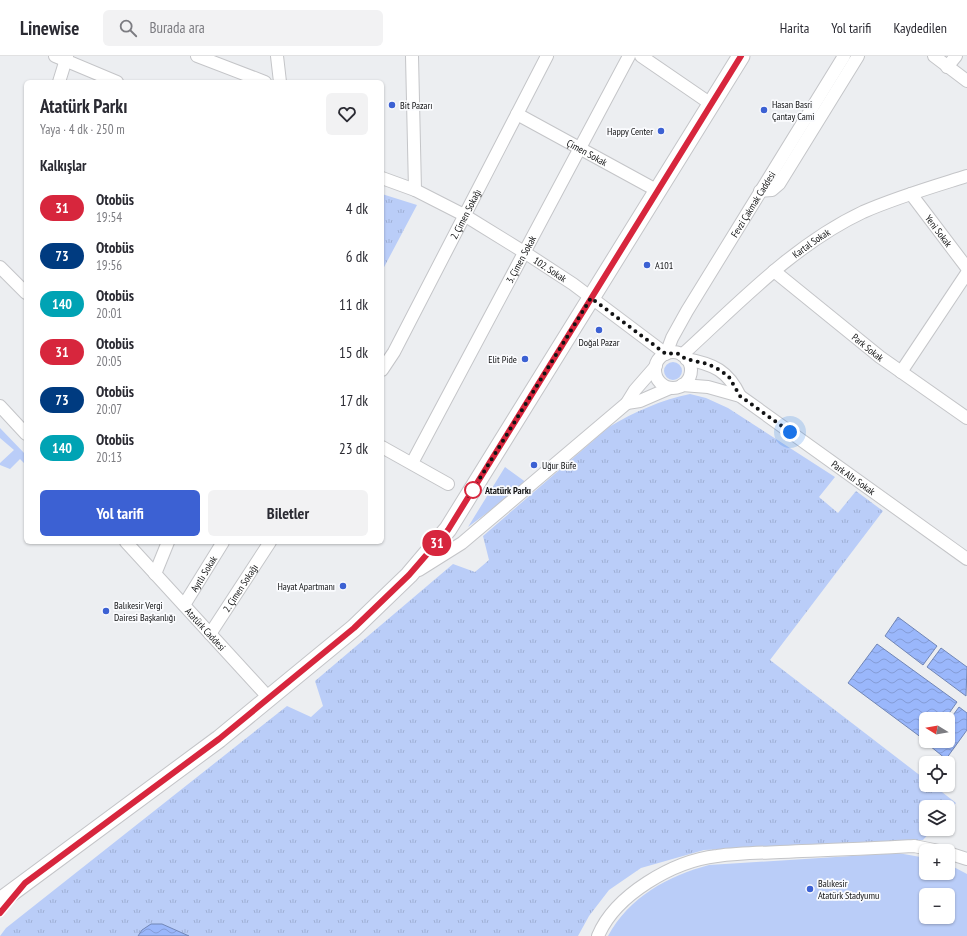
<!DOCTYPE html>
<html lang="tr">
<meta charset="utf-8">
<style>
:root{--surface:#fff;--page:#f2f2f3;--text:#2b2b33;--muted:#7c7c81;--line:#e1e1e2;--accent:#3c61d3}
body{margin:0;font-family:"PT Sans Narrow",sans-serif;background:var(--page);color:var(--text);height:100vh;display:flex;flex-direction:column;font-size:15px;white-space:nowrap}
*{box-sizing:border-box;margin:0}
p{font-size:13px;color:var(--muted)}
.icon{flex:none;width:22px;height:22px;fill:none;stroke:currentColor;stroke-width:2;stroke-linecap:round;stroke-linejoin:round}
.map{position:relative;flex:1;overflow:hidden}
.side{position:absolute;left:24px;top:24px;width:360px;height:464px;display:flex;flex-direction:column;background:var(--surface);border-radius:6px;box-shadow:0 1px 3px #0004}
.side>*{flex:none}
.badge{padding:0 8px;border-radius:13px;font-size:14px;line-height:26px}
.needle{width:26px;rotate:281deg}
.fabs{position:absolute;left:919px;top:656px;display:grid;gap:8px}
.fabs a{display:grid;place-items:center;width:36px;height:36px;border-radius:6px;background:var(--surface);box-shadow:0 1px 3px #0004;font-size:20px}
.you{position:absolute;width:20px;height:20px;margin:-10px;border:3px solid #fff;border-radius:50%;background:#1a73e8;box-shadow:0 0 0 6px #1a73e833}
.map>.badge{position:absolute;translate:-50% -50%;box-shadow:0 0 0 2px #fff}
h2{padding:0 16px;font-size:15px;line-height:36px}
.round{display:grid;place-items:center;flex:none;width:42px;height:42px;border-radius:6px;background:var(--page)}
.overview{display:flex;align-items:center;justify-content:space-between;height:68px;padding:0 16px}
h1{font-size:19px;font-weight:700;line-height:30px}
.button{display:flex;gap:8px;margin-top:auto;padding:8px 16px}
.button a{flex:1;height:46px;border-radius:6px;background:var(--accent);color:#fff;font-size:16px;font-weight:700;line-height:46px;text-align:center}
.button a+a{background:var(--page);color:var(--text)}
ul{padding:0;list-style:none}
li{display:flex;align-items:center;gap:12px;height:48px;padding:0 16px}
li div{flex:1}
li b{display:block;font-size:15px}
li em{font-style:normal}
li .badge{min-width:44px;font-weight:700;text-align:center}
header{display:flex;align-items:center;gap:24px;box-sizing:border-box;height:56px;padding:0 20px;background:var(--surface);border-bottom:1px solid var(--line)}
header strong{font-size:19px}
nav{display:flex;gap:22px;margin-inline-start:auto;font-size:14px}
.search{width:280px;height:36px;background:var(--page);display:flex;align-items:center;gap:10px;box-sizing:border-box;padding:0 14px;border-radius:6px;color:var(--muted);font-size:15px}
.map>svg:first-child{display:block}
.green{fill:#bacdf8;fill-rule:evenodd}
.park{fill:url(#park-tufts)}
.water{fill:url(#water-waves);stroke:#7186b6}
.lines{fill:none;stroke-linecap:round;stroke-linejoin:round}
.street-casing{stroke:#c4c5c8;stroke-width:14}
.secondary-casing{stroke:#c4c5c8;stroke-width:19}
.street{stroke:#fff;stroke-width:12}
.secondary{stroke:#fff;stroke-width:17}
.line-casing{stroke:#fff;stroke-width:9}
.line{stroke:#d7263d;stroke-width:6}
.walk{stroke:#121314;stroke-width:4;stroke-dasharray:0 7.2}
.poi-dot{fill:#3c61d3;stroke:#fafbfe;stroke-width:1.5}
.stop-dot{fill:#fff;stroke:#d7263d;stroke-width:2}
.labels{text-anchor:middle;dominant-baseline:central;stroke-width:3.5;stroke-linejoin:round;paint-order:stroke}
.poi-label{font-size:10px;fill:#121314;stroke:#fafbfe;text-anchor:start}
.street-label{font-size:10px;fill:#121314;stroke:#fafbfe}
.stop-label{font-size:10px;font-weight:bold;fill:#121314;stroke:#fafbfe;text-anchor:start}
</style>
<header>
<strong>Linewise</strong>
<div class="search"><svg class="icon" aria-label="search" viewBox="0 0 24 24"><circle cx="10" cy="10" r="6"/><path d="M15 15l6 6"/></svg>Burada ara</div>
<nav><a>Harita</a><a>Yol tarifi</a><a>Kaydedilen</a></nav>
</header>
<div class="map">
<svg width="967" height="880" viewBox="0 0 967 880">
<defs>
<pattern id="park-tufts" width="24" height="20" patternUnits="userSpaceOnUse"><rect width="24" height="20" fill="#bacdf8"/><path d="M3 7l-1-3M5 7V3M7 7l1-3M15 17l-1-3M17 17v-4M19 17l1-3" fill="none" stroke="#9fafd4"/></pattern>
<pattern id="water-waves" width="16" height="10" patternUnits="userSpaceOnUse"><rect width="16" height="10" fill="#9ab7fb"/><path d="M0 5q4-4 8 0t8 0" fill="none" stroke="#849cd6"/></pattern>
</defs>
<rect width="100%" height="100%" fill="#eceef1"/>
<!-- green -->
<path class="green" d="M664 315a9 9 0 1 1 18 0a9 9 0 1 1-18 0Z
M0,372L26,399V409L20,403L10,413L0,409V407L14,394L0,382Z
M505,411L527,427L468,471Z
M898,797L926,802V817H948V808L967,818V880H608C629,841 668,820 709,809ZM926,839H948V861H926Z"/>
<!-- park -->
<path class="park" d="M382,138L417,149L382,215Z
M690,338L706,342L728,352L835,421L819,441L838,457L856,435L883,455L770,604L926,724V729H933L956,747L948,757V751H926V773H933L923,784L704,794L641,812L609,834L589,860L578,880H0L6,872L287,650L311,661L323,650L315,625L453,508L475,516L489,504L483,480L609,371C634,356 661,344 690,338Z"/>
<!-- water -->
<path class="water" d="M898,561L937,590L923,609L885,580Z
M877,588L957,646L945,663H926V685L848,627Z
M941,592L967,611L966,640L927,611Z
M959,651L967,657V674L946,703L930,690L934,685H948V666Z
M151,868H162L189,880H138L142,874Z"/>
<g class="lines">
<defs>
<g id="street">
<path d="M55,0L117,26"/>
<path d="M197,0L265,26"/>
<path d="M277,0L280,26"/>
<path d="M412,0L415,134"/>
<path d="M641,0L711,48"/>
<path d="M934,0L967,25"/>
<path d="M947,11L956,0"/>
<path d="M59,26L67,0"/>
<path id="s1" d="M517,58L658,135"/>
<path id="s2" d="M382,122L415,134L464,159L524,196L573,228L666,298L672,282L687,255L844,0"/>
<path d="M760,135L772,134L779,128L858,0"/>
<path id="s3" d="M911,138L967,212"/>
<path d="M0,211L26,237"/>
<path id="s4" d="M774,215L880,301L967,362"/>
<circle cx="673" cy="314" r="18"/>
<path id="s5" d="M682,299C738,248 793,189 863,156C897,141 932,131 967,120"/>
<path d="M686,303C714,308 728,315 740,340"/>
<path id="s6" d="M382,314L394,296L547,0"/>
<path d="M901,316L967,217"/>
<path id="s7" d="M682,329L708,331L740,340L967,503"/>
<path d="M627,347L640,345L670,332"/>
<path d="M0,350L26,378"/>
<path d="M382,391L448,428"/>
<path id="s8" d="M412,407L629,0"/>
<path id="s9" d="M126,486L269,642"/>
<path d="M419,514L462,487L627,347L635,334L656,310"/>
<path d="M155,518L168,486"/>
<path id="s10" d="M184,549L223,486"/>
<path id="s11" d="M210,578L270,486"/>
<path d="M948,797L967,803"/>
<path d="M598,880C615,839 673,805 717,800C745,796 774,797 802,795C839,794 876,792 914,790L939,795"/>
</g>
<path id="secondary" d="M0,845L219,683L354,572L409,519L448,473L741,0"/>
</defs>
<!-- street casing -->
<use href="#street" class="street-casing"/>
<!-- secondary casing -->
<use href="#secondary" class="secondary-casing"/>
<!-- street -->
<use href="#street" class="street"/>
<!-- secondary -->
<use href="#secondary" class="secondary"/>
</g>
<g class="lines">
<defs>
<path id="line" d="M0,857L25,827L219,683L354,572L409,519L448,474L741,0"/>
</defs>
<!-- line casing -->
<use href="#line" class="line-casing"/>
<!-- line -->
<use href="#line" class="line"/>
<!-- walk -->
<path class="walk" d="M473,434L469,440L591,242L666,298L677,297L686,303L708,308L720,314L729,321L740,340L790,376"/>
</g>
<!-- markers -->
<g class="poi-dot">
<circle cx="392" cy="49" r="4"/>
<circle cx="764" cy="54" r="4"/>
<circle cx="661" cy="75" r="4"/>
<circle cx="647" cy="209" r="4"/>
<circle cx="599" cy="274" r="4"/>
<circle cx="525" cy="303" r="4"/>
<circle cx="534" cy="409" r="4"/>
<circle cx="343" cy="530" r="4"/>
<circle cx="106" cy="555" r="4"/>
<circle cx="810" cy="833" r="4"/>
</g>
<circle class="stop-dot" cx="473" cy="434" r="8"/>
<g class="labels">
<!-- poi labels -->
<g class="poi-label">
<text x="772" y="48">Hasan Basri<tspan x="772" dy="12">Çantay Cami</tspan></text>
<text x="400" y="49">Bit Pazarı</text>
<text x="653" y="75" text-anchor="end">Happy Center</text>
<text x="655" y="209">A101</text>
<text x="599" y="286" text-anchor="middle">Doğal Pazar</text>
<text x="517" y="303" text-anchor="end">Elit Pide</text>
<text x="542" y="409">Uğur Büfe</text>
<text x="335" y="530" text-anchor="end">Hayat Apartmanı</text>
<text x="114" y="549">Balıkesir Vergi<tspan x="114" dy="12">Dairesi Başkanlığı</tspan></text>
<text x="818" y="827">Balıkesir<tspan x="818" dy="12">Atatürk Stadyumu</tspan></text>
</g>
<!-- street labels -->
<g class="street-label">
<text stroke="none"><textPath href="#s1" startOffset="80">Çimen Sokak</textPath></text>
<text stroke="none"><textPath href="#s2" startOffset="509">Fevzi Çakmak Caddesi</textPath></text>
<text stroke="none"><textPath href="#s6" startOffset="177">2. Çimen Sokağı</textPath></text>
<text stroke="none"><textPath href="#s3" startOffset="46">Yeni Sokak</textPath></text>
<text stroke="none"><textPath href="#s5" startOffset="171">Kartal Sokak</textPath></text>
<text stroke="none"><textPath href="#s8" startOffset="231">3. Çimen Sokak</textPath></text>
<text stroke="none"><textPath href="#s2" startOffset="192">102. Sokak</textPath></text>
<text stroke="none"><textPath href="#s4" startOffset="121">Park Sokak</textPath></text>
<text stroke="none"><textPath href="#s7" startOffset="199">Park Altı Sokak</textPath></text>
<text stroke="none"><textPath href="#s10" startOffset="37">Ayıtlı Sokak</textPath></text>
<text stroke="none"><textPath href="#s11" startOffset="55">2. Çimen Sokağı</textPath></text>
<text stroke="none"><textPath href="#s9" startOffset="118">Atatürk Caddesi</textPath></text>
</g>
<!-- stop labels -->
<g class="stop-label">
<text x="485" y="434">Atatürk Parkı</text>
</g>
</g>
</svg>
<div class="fabs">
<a><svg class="needle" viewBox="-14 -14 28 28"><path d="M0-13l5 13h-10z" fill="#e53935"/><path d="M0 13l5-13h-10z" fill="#7c7c81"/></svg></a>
<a><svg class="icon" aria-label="locate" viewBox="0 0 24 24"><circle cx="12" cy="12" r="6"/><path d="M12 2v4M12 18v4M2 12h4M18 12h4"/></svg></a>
<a><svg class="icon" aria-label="layers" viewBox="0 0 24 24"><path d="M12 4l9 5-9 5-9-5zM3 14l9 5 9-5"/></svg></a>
<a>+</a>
<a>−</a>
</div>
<div class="you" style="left:790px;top:376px"></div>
<b class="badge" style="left:437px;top:487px;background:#d7263d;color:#fff">31</b>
<section class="side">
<div class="overview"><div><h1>Atatürk Parkı</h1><p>Yaya · 4 dk · 250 m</p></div><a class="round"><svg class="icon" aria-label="heart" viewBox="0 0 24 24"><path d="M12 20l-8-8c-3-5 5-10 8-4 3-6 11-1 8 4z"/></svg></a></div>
<h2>Kalkışlar</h2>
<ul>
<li><span class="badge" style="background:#d7263d;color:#fff">31</span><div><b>Otobüs</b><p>19:54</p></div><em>4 dk</em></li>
<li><span class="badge" style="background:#003b80;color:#fff">73</span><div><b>Otobüs</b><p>19:56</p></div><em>6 dk</em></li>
<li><span class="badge" style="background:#00a3b4;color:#fff">140</span><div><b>Otobüs</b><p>20:01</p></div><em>11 dk</em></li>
<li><span class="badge" style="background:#d7263d;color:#fff">31</span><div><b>Otobüs</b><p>20:05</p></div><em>15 dk</em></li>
<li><span class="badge" style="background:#003b80;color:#fff">73</span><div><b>Otobüs</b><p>20:07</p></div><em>17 dk</em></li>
<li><span class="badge" style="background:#00a3b4;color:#fff">140</span><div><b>Otobüs</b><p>20:13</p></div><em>23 dk</em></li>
</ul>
<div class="button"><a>Yol tarifi</a><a>Biletler</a></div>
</section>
</div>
